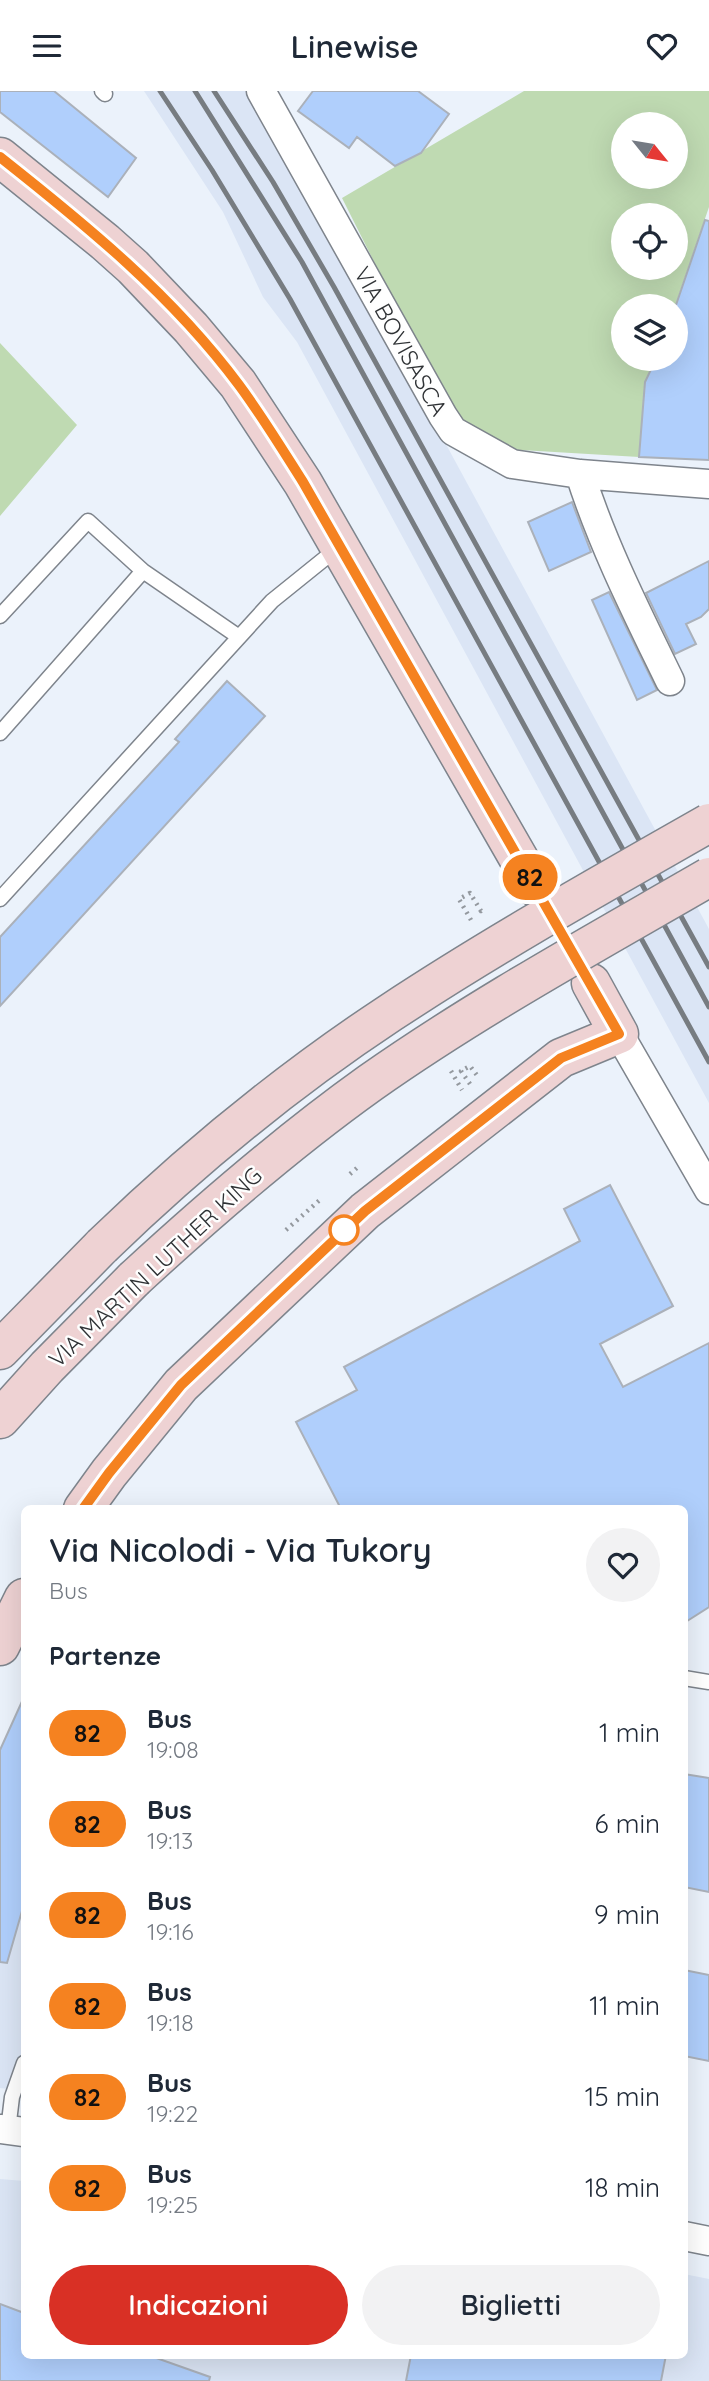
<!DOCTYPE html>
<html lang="it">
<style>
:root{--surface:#fff;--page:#f2f2f3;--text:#1f2937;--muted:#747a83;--accent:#d93025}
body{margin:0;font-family:Quicksand,sans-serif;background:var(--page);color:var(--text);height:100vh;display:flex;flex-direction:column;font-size:26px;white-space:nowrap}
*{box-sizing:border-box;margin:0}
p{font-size:23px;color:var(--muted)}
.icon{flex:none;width:38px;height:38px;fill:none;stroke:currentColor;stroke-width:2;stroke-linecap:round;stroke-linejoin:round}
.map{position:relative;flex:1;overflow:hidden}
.panel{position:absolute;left:21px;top:1414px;width:667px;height:854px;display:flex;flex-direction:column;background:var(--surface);border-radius:10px;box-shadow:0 7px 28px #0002}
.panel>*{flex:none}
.badge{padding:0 14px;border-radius:23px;font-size:24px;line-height:46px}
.needle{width:46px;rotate:120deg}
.fabs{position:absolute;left:611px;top:21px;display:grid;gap:14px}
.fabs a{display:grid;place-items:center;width:77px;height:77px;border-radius:50%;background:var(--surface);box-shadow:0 7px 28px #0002;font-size:35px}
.map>.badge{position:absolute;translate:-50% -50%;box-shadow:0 0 0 4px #fff}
h2{padding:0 28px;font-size:26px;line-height:63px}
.round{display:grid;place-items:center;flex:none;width:74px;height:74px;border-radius:37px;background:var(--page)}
.headline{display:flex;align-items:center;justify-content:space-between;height:119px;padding:0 28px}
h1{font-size:33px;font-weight:600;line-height:52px}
.cta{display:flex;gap:14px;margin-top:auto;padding:14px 28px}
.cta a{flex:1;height:80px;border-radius:42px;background:var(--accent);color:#fff;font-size:28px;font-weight:600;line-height:80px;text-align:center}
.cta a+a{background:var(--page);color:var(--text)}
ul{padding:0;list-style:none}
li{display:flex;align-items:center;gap:21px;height:91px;padding:0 28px}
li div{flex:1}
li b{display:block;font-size:26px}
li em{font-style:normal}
li .badge{min-width:77px;font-weight:700;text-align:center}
header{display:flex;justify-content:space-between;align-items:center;height:91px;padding:0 28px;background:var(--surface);font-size:32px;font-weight:600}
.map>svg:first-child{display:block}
.built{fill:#dbe5f5}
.green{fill:#bfdab2;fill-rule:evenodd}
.building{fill:#b0cffc;stroke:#abb1ba;stroke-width:2}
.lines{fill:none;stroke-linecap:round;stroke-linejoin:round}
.lane-casing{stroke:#7e848c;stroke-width:17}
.street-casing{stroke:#7e848c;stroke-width:31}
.secondary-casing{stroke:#7e848c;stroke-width:41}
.path{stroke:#94999f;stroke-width:4.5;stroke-dasharray:2 5;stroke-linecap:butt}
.lane{stroke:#fff;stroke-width:14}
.street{stroke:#fff;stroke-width:28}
.secondary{stroke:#eed2d3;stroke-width:38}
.rail{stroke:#777c81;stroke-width:5}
.secondary-bridge-casing{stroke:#7e848c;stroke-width:41;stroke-linecap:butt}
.secondary-bridge{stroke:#eed2d3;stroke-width:38}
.line-casing{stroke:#fff;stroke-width:16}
.line{stroke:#f58220;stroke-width:10}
.stop-dot{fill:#fff;stroke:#f58220;stroke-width:3.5}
.labels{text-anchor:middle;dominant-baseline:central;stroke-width:5;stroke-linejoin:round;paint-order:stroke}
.street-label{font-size:23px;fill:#2f3235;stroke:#fefefe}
</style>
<header><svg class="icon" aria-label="menu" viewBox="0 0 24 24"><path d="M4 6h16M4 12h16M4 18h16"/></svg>Linewise<svg class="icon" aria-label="heart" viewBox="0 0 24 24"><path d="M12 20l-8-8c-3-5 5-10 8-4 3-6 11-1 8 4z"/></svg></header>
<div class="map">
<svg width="709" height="2290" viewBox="0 0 709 2290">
<rect width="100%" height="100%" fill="#ebf2fb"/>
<!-- built -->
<path class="built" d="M144,0H245L416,298L709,838V1012L297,251L263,206L223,121Z
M0,1714L24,1723V2000L0,1997Z
M0,2088L24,2090V2264H684V2183L709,2188V2290H0Z"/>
<!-- green -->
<path class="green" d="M524,0H709V116L675,215H623V268H656L645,291L639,366L503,358L454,330L342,107ZM623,33H676V86H623ZM623,124H676V177H623Z
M0,252L77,334L0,425Z"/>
<!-- building -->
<path class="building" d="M0,0H54L136,67L108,106L0,21Z
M313,0H418L449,23L421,62L395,75L357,46L349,57L298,20Z
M705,129L709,130V369L639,366L645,291L656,268H676V214Z
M572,411L591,461L549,480L528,431Z
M709,470V518L701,526L686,533L696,553L675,563L646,502Z
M609,501L657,599L637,609L592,509Z
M227,590L265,625L0,915V846L179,651L175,648Z
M610,1094L673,1215L600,1253L623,1296L709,1252V1516L684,1532V1418H341L296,1331L357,1299L344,1276L580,1150L564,1118Z
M24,1606V1813L7,1872L0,1871V1659Z
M684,1683L709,1687V1801L684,1796Z
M684,1879L709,1884V1970L684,1965Z
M0,2213L24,2222V2264H148L210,2286L209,2290H0Z
M411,2264H666L661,2290H406Z"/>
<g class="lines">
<defs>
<path id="lane" d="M102,0L105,3
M0,525L88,430L143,480
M0,642L143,480L239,546
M0,808L272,510L339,456
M684,1587L709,1591
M8,2039L12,2006L24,1972"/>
<path id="street" d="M261,0L443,325L453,340L512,373L580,383L709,393
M580,383C603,455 637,522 670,590
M619,943L709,1099
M0,2038L24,2041
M684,2145L709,2150"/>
<path id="secondary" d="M0,66L105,151L133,176L191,237L238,293L303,392L535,796
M0,1259L102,1155
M0,1328L47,1276L134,1188
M83,1418L109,1382L181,1294L365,1120L561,967L619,943L591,892
M0,1555L24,1507"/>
</defs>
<!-- lane casing -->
<use href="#lane" class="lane-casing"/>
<!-- street casing -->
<use href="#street" class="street-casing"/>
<!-- secondary casing -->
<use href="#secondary" class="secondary-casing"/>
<!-- path -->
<path class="path" d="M471,829L459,808L470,802L481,820L483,818
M451,980L462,999
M470,993L461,980L470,975L479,987
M350,1083L358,1076
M286,1139L322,1107"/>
<!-- lane -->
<use href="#lane" class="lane"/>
<!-- street -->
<use href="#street" class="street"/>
<!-- secondary -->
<use href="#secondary" class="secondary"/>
<!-- rail -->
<path class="rail" d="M160,0L212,79L290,208L709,971
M195,0L302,171L709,916
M214,0L273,91L334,196L709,876"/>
<defs>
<path id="secondary-bridge" d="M102,1155C191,1069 287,990 390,922C493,854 602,793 709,732
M134,1188C210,1118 286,1052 370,992C478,916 595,852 709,786"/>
</defs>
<!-- secondary-bridge casing -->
<use href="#secondary-bridge" class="secondary-bridge-casing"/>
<!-- secondary-bridge -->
<use href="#secondary-bridge" class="secondary-bridge"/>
</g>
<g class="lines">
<defs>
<path id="line" d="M0,66C86,134 172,204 239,294C262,325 282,358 303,391L619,943L561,967L365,1120L181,1294L109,1382L83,1418"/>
</defs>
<!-- line casing -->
<use href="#line" class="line-casing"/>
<!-- line -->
<use href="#line" class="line"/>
</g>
<!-- markers -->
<circle class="stop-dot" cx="344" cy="1139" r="14"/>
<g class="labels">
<!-- street labels -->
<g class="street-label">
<text transform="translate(401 250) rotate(61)">VIA BOVISASCA</text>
<text transform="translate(155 1176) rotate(-43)">VIA MARTIN LUTHER KING</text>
</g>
</g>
</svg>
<div class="fabs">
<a><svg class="needle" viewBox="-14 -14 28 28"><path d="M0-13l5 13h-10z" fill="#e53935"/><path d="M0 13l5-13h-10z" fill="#747a83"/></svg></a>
<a><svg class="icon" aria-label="locate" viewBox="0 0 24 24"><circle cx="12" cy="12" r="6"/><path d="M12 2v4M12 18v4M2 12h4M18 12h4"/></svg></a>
<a><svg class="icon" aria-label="layers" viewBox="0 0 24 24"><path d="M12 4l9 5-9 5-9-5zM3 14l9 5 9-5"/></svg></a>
</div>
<b class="badge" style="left:530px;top:786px;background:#f58220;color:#111">82</b>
<section class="panel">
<div class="headline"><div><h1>Via Nicolodi - Via Tukory</h1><p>Bus</p></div><a class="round"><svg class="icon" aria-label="heart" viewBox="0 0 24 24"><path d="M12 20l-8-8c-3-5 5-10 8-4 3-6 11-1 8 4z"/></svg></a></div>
<h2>Partenze</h2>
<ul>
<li><span class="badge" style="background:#f58220;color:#111">82</span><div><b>Bus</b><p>19:08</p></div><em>1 min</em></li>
<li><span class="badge" style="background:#f58220;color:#111">82</span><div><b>Bus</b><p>19:13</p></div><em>6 min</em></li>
<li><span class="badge" style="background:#f58220;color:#111">82</span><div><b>Bus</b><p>19:16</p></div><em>9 min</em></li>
<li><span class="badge" style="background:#f58220;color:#111">82</span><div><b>Bus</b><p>19:18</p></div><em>11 min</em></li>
<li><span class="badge" style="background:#f58220;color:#111">82</span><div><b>Bus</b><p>19:22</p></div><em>15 min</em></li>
<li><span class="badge" style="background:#f58220;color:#111">82</span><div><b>Bus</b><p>19:25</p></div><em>18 min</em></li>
</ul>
<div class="cta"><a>Indicazioni</a><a>Biglietti</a></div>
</section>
</div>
